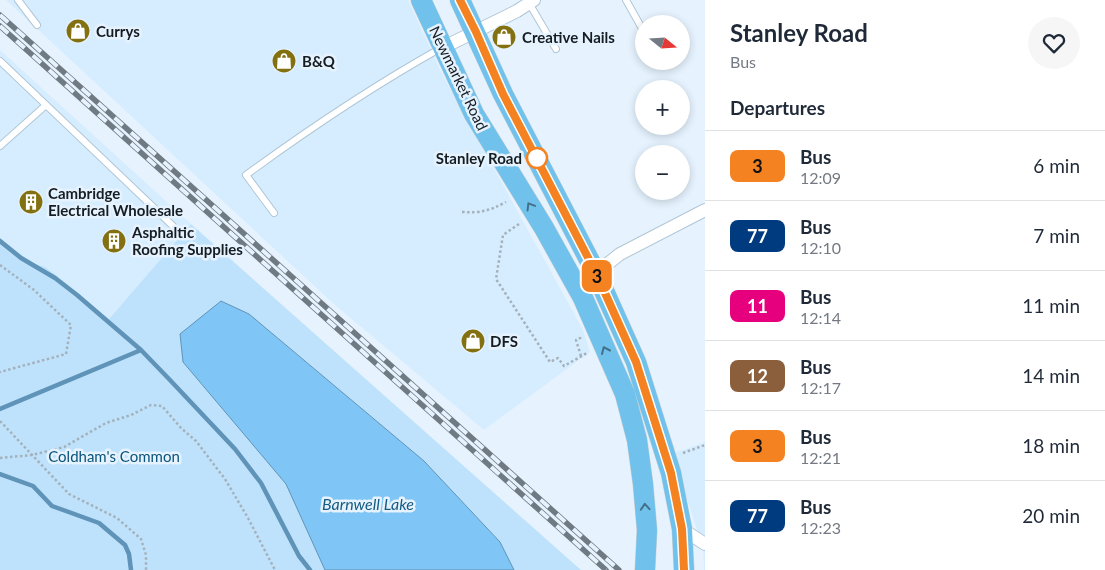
<!DOCTYPE html>
<meta charset="utf-8">
<style>
:root{--surface:#fff;--page:#f6f6f7;--text:#1f2937;--muted:#747a83;--line:#e0e1e3}
body{margin:0;font-family:Lato,sans-serif;background:var(--page);color:var(--text);height:100vh;display:flex;flex-direction:column;font-size:19px;white-space:nowrap}
*{box-sizing:border-box;margin:0}
p{font-size:16px;color:var(--muted)}
.icon{flex:none;width:28px;height:28px;fill:none;stroke:currentColor;stroke-width:2;stroke-linecap:round;stroke-linejoin:round}
.map{position:relative;flex:1;overflow:hidden}
.panel{display:flex;flex-direction:column;background:var(--surface);width:400px}
.panel>*{flex:none}
.badge{padding:0 10px;border-radius:8px;font-size:18px;line-height:32px}
.needle{width:32px;rotate:108deg}
.tools{position:absolute;left:635px;top:15px;display:grid;gap:10px}
.tools a{display:grid;place-items:center;width:55px;height:55px;border-radius:50%;background:var(--surface);box-shadow:0 2px 8px #0003;font-size:25px}
.map>.badge{position:absolute;translate:-50% -50%;box-shadow:0 0 0 2px #fff}
h2{padding:0 25px;font-size:19px;line-height:45px}
.round{display:grid;place-items:center;flex:none;width:52px;height:52px;border-radius:26px;background:var(--page)}
.summary{display:flex;align-items:center;justify-content:space-between;height:85px;padding:0 25px}
h1{font-size:24px;font-weight:700;line-height:38px}
ul{padding:0;list-style:none}
li{display:flex;align-items:center;gap:15px;height:70px;padding:0 25px;border-top:1px solid var(--line)}
li div{flex:1}
li b{display:block;font-size:19px}
li em{font-style:normal}
li .badge{min-width:55px;font-weight:700;text-align:center}
main{display:flex;flex:1;min-height:0}
.map>svg:first-child{display:block}
.built{fill:#d5edff}
.green{fill:#bee2fc}
.water{fill:#7fc5f6;stroke:#5f93b7}
.lines{fill:none;stroke-linecap:round;stroke-linejoin:round}
.stream{stroke:#5f93b7;stroke-width:4.5}
.service-casing{stroke:#b0c6d6;stroke-width:8}
.minor-casing{stroke:#b0c6d6;stroke-width:14}
.primary-casing{stroke:#d0d2d3;stroke-width:21}
.path{stroke:#a5b1ba;stroke-width:2.5;stroke-dasharray:2.5 2.5;stroke-linecap:butt}
.service{stroke:#fff;stroke-width:6}
.minor{stroke:#fff;stroke-width:12}
.primary{stroke:#70c2ec;stroke-width:20}
.rail-casing{stroke:#707a83;stroke-width:5.5}
.rail{stroke:#e6f3fe;stroke-width:4;stroke-dasharray:11;stroke-linecap:butt}
.oneway{stroke:#427088}
.line-casing{stroke:#fff;stroke-width:11}
.line{stroke:#f58220;stroke-width:8}
.stop-dot{fill:#fff;stroke:#f58220;stroke-width:2.5}
.labels{text-anchor:middle;dominant-baseline:central;stroke-width:5;stroke-linejoin:round;paint-order:stroke}
.poi-label{font-size:15px;font-weight:bold;fill:#151d23;stroke:#e6f3fe;text-anchor:start}
.street-label{font-size:15px;fill:#151d23;stroke:#e6f3fe}
.stop-label{font-size:15px;font-weight:bold;fill:#151d23;stroke:#e6f3fe;text-anchor:end}
.park-label{font-size:15px;fill:#09537b;stroke:#e6f3fe}
.water-label{font-size:16px;font-style:italic;fill:#155b83;stroke:#e6f3fe}
</style>
<main>
<div class="map">
<svg width="705" height="570" viewBox="0 0 705 570">
<rect width="100%" height="100%" fill="#e6f3fe"/>
<!-- built -->
<path class="built" d="M6,0H408L443,76L583,330L590,352L484,430L335,305Z
M0,50L191,224L109,319L56,275L45,267L32,263L0,238Z
M705,442V570H704L703,547L672,454Z"/>
<!-- green -->
<path class="green" d="M191,224L581,570H514L500,542L424,461L249,314L222,301L183,362L286,484L325,570H0V238L32,263L45,267L56,275L109,319Z"/>
<!-- water -->
<path class="water" d="M221,301L249,314L424,461L500,542L514,570H325L286,484L183,362L180,334Z"/>
<g class="lines">
<!-- stream -->
<path class="stream" d="M0,241L21,258L55,278L77,295L141,350L169,379L235,449L261,483L299,556L310,570
M0,409L141,350
M0,474L33,486L52,506L99,523L125,545L129,554L131,570"/>
<defs>
<path id="service" d="M18,0L37,25
M626,0L644,32
M529,3L556,49
M0,61L173,226
M0,146L46,105
M274,213L246,175C309,129 373,86 441,48"/>
<path id="minor" d="M442,48L517,11L534,0
M596,273L620,254L705,210
M682,529L705,544"/>
<path id="primary" d="M421,0L474,114L544,228L583,298L625,394L637,440L643,484L647,530L645,570
M460,0L503,94L596,273L636,362L671,473L682,529L684,570"/>
</defs>
<!-- service casing -->
<use href="#service" class="service-casing"/>
<!-- minor casing -->
<use href="#minor" class="minor-casing"/>
<!-- primary casing -->
<use href="#primary" class="primary-casing"/>
<!-- path -->
<path class="path" d="M462,212C481,213 489,211 506,202
M519,224L503,235L496,279L550,362L558,358L564,366L587,353
M0,265L34,290L71,325L66,354L0,372
M581,356L576,340L580,338L581,340
M0,421L69,494L117,518L141,539L146,555V570
M683,453L705,445
M0,458L32,455L64,447L106,423L131,415L151,405L162,406L181,428L196,441L225,479L248,518L275,570"/>
<!-- service -->
<use href="#service" class="service"/>
<!-- minor -->
<use href="#minor" class="minor"/>
<!-- primary -->
<use href="#primary" class="primary"/>
<defs>
<path id="rail" d="M0,15L619,570
M0,26L606,570"/>
</defs>
<!-- rail casing -->
<use href="#rail" class="rail-casing"/>
<!-- rail -->
<use href="#rail" class="rail"/>
</g>
<!-- one-way arrows -->
<defs><path id="oneway-chevron" d="M-2-3.5L2.5 0L-2 3.5" fill="none" stroke-width="1.6" stroke-linecap="round" stroke-linejoin="round" transform="scale(1.25)"/></defs>
<g class="oneway">
<use href="#oneway-chevron" transform="translate(530 206) rotate(-121)"/>
<use href="#oneway-chevron" transform="translate(605 350) rotate(-114)"/>
<use href="#oneway-chevron" transform="translate(645 507) rotate(-94)"/>
</g>
<g class="lines">
<defs>
<path id="line" d="M460,0L476,32L503,94L596,273L636,362L671,473L682,529L684,570"/>
</defs>
<!-- line casing -->
<use href="#line" class="line-casing"/>
<!-- line -->
<use href="#line" class="line"/>
</g>
<!-- icons -->
<defs>
<symbol id="shop-disc" viewBox="-11 -11 22 22"><circle r="9.5" fill="#837010" stroke="#e6f3fe"/><path d="M-5-2.5h2.3a2.7 3.5 0 0 1 5.4 0H5L5.5 6h-11ZM-1.5-2.5h3a1.5 2.3 0 0 0-3 0Z" fill="#fff"/></symbol>
<symbol id="building-disc" viewBox="-11 -11 22 22"><circle r="9.5" fill="#837010" stroke="#e6f3fe"/><path d="M-4-6H4V6H1V3H-1V6H-4ZM-2.5-4.3h1.7v1.8h-1.7ZM.8-4.3h1.7v1.8H.8ZM-2.5-1h1.7V.8h-1.7ZM.8-1h1.7V.8H.8Z" fill="#fff"/></symbol>
</defs>
<g fill-rule="evenodd">
<use href="#shop-disc" x="64" y="17" width="28" height="28"/>
<use href="#shop-disc" x="490" y="23" width="28" height="28"/>
<use href="#shop-disc" x="270" y="47" width="28" height="28"/>
<use href="#building-disc" x="17" y="188" width="28" height="28"/>
<use href="#building-disc" x="100" y="227" width="28" height="28"/>
<use href="#shop-disc" x="459" y="327" width="28" height="28"/>
</g>
<!-- markers -->
<circle class="stop-dot" cx="537" cy="158" r="10"/>
<g class="labels">
<!-- poi labels -->
<g class="poi-label">
<text x="96" y="31">Currys</text>
<text x="522" y="37">Creative Nails</text>
<text x="302" y="61">B&amp;Q</text>
<text x="48" y="193">Cambridge<tspan x="48" dy="17">Electrical Wholesale</tspan></text>
<text x="132" y="232">Asphaltic<tspan x="132" dy="17">Roofing Supplies</tspan></text>
<text x="490" y="341">DFS</text>
</g>
<!-- street labels -->
<g class="street-label">
<text transform="translate(459 78) rotate(64)">Newmarket Road</text>
</g>
<!-- stop labels -->
<g class="stop-label">
<text x="522" y="158">Stanley Road</text>
</g>
<!-- park labels -->
<g class="park-label">
<text x="114" y="456">Coldham's Common</text>
</g>
<!-- water labels -->
<g class="water-label">
<text x="368" y="503">Barnwell Lake</text>
</g>
</g>
</svg>
<div class="tools">
<a><svg class="needle" viewBox="-14 -14 28 28"><path d="M0-13l5 13h-10z" fill="#e53935"/><path d="M0 13l5-13h-10z" fill="#747a83"/></svg></a>
<a>+</a>
<a>−</a>
</div>
<b class="badge" style="left:597px;top:276px;background:#f58220;color:#111">3</b>
</div>
<section class="panel">
<div class="summary"><div><h1>Stanley Road</h1><p>Bus</p></div><a class="round"><svg class="icon" aria-label="heart" viewBox="0 0 24 24"><path d="M12 20l-8-8c-3-5 5-10 8-4 3-6 11-1 8 4z"/></svg></a></div>
<h2>Departures</h2>
<ul>
<li><span class="badge" style="background:#f58220;color:#111">3</span><div><b>Bus</b><p>12:09</p></div><em>6 min</em></li>
<li><span class="badge" style="background:#003b80;color:#fff">77</span><div><b>Bus</b><p>12:10</p></div><em>7 min</em></li>
<li><span class="badge" style="background:#e6007e;color:#fff">11</span><div><b>Bus</b><p>12:14</p></div><em>11 min</em></li>
<li><span class="badge" style="background:#8b5e3c;color:#fff">12</span><div><b>Bus</b><p>12:17</p></div><em>14 min</em></li>
<li><span class="badge" style="background:#f58220;color:#111">3</span><div><b>Bus</b><p>12:21</p></div><em>18 min</em></li>
<li><span class="badge" style="background:#003b80;color:#fff">77</span><div><b>Bus</b><p>12:23</p></div><em>20 min</em></li>
</ul>
</section>
</main>
